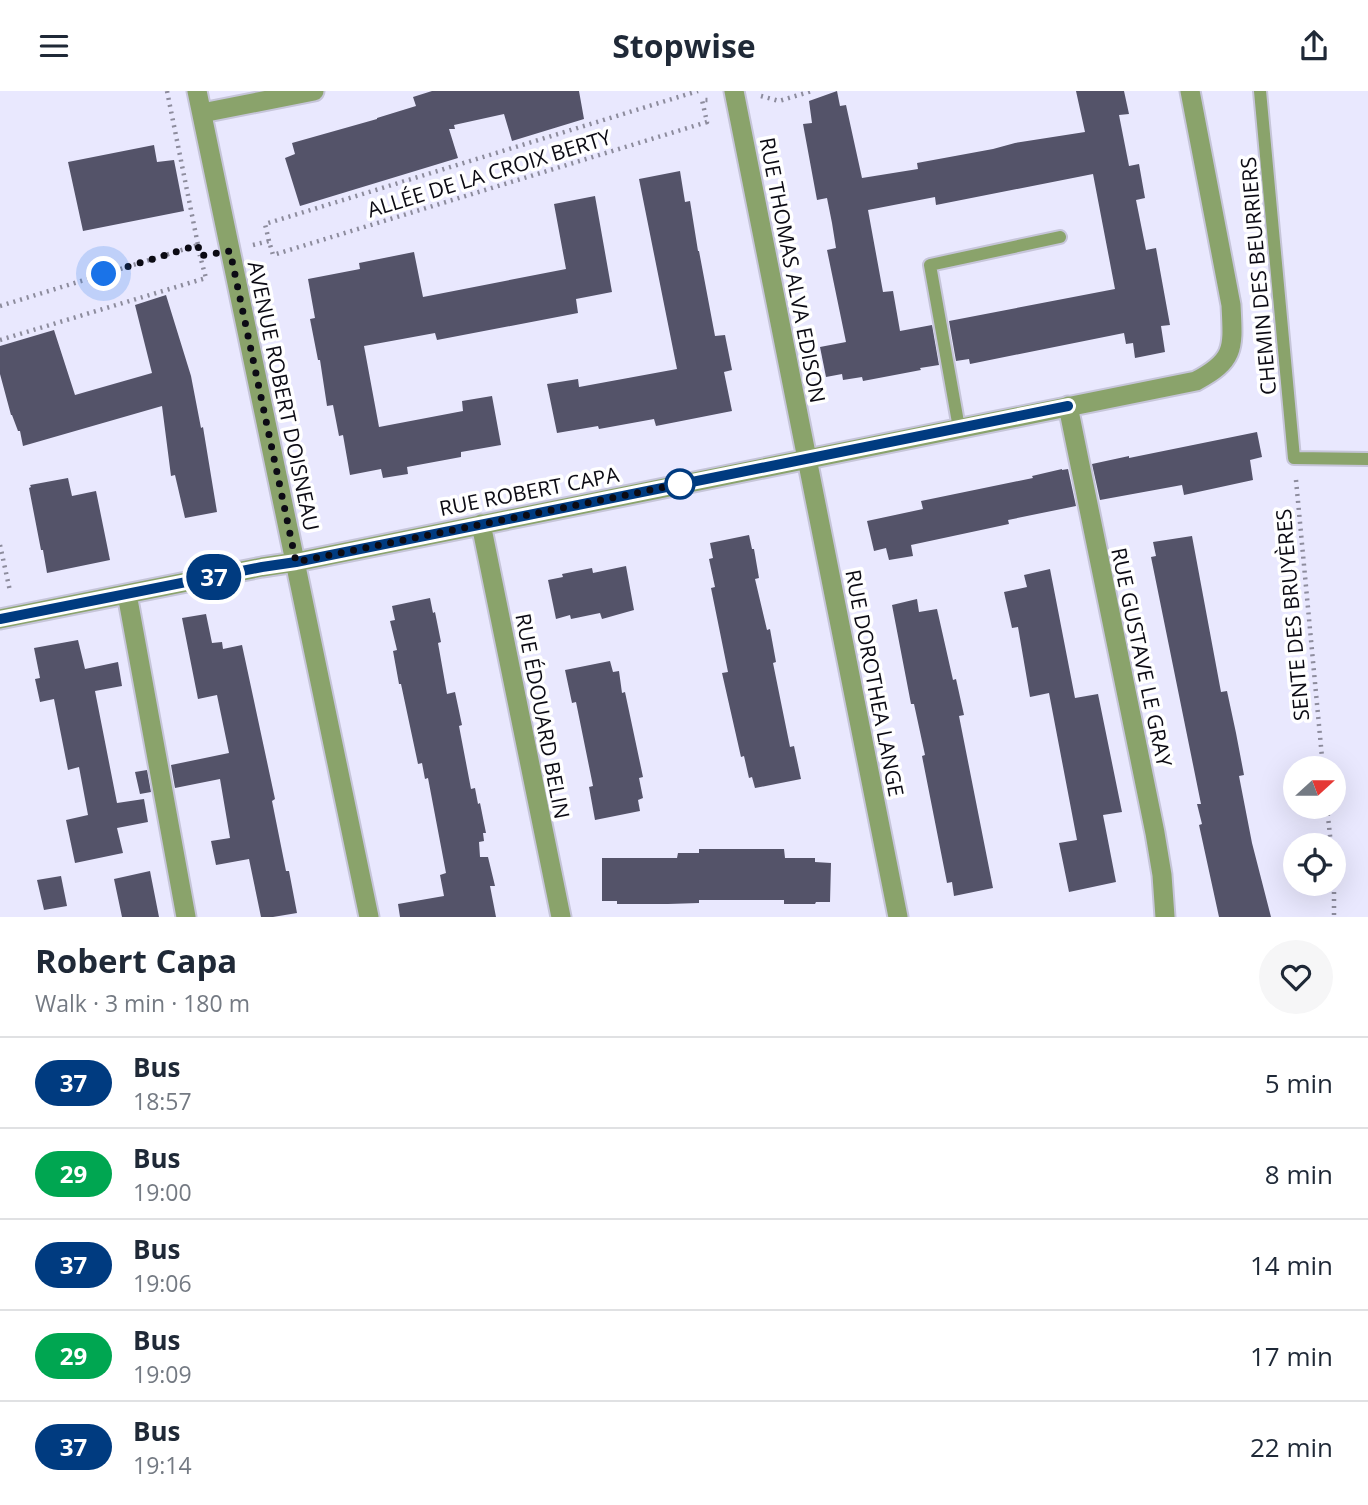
<!DOCTYPE html>
<meta charset="utf-8">
<style>
:root{--surface:#fff;--page:#f6f6f7;--text:#1f2937;--muted:#747a83;--line:#e0e1e3}
body{margin:0;font-family:"Open Sans",sans-serif;background:var(--page);color:var(--text);height:100vh;display:flex;flex-direction:column;font-size:26px;white-space:nowrap}
*{box-sizing:border-box;margin:0}
p{font-size:23px;color:var(--muted)}
.icon{flex:none;width:38px;height:38px;fill:none;stroke:currentColor;stroke-width:2;stroke-linecap:round;stroke-linejoin:round}
.map{position:relative;height:826px;overflow:hidden}
.sheet{display:flex;flex-direction:column;background:var(--surface);flex:1}
.sheet>*{flex:none}
.badge{padding:0 14px;border-radius:23px;font-size:24px;line-height:46px}
.needle{width:46px;rotate:69deg}
.controls{position:absolute;left:1283px;top:665px;display:grid;gap:14px}
.controls a{display:grid;place-items:center;width:63px;height:63px;border-radius:50%;background:var(--surface);box-shadow:0 7px 28px #0002;font-size:35px}
.you{position:absolute;width:35px;height:35px;margin:-18px;border:5px solid #fff;border-radius:50%;background:#1a73e8;box-shadow:0 0 0 10px #1a73e833}
.map>.badge{position:absolute;translate:-50% -50%;box-shadow:0 0 0 4px #fff}
.round{display:grid;place-items:center;flex:none;width:74px;height:74px;border-radius:37px;background:var(--page)}
.head{display:flex;align-items:center;justify-content:space-between;height:119px;padding:0 35px}
h1{font-size:33px;font-weight:700;line-height:52px}
ul{padding:0;list-style:none}
li{display:flex;align-items:center;gap:21px;height:91px;padding:0 35px;border-top:2px solid var(--line)}
li div{flex:1}
li b{display:block;font-size:26px}
li em{font-style:normal}
li .badge{min-width:77px;font-weight:700;text-align:center}
header{display:flex;justify-content:space-between;align-items:center;height:91px;padding:0 35px;background:var(--surface);font-size:32px;font-weight:700}
.map>svg:first-child{display:block}
.building{fill:#545369}
.lines{fill:none;stroke-linecap:round;stroke-linejoin:round}
.service-casing{stroke:#c6c5d9;stroke-width:16}
.minor-casing{stroke:#c6c5d9;stroke-width:23}
.path{stroke:#8d8c9d;stroke-width:4.5;stroke-dasharray:2 5;stroke-linecap:butt}
.service{stroke:#8aa36b;stroke-width:12}
.minor{stroke:#8aa36b;stroke-width:19}
.line-casing{stroke:#fff;stroke-width:16}
.line{stroke:#003b80;stroke-width:10}
.walk{stroke:#0c0b14;stroke-width:7;stroke-dasharray:0 12.6}
.stop-dot{fill:#fff;stroke:#003b80;stroke-width:3.5}
.labels{text-anchor:middle;dominant-baseline:central;stroke-width:7;stroke-linejoin:round;paint-order:stroke}
.street-label{font-size:21px;fill:#0c0b14;stroke:#fff}
</style>
<header><svg class="icon" aria-label="menu" viewBox="0 0 24 24"><path d="M4 6h16M4 12h16M4 18h16"/></svg>Stopwise<svg class="icon" aria-label="share" viewBox="0 0 24 24"><path d="M12 15V3M7 8l5-5 5 5M5 13v7h14v-7"/></svg></header>
<div class="map">
<svg width="1368" height="826" viewBox="0 0 1368 826">
<rect width="100%" height="100%" fill="#e9e8fe"/>
<!-- building -->
<path class="building" d="M432,0H579L584,28L512,50L504,23L454,34L455,38H449L458,67L300,115L285,67L295,63L292,52L377,28V27L416,15L413,6Z
M837,0L840,15L846,14L862,87L918,78L917,72L993,58L1015,52L1085,41L1076,0H1124L1129,23L1119,24L1129,75L1139,73L1145,107L1136,109L1146,159L1156,157L1170,234L1161,235L1165,261L1135,267L1133,252L1126,253L1124,242L970,273L969,268L956,270L949,230L1115,198L1093,83L936,114L935,106L868,119L883,201L893,200L900,240L932,234L939,274L920,277L921,279L863,290L862,286L843,289L842,283L826,286L820,256L846,251L827,159L836,157L832,132L827,107L817,109L803,33L812,32L809,10Z
M154,54L157,71L174,69L184,120L83,140L68,71Z
M680,80L685,111L690,110L698,160H699L715,245L725,244L732,279L724,281L732,320L656,335L654,328L599,338L598,335L557,342L547,293L578,288L579,296L677,278L639,88Z
M595,105L612,201L576,208L578,222L437,249L435,242L364,255L379,336L463,320L462,310L492,305L501,354L461,361V366L407,376L408,383L383,387L381,378L350,384L343,344L339,345L333,314L327,315L320,269H318L310,228L315,227L308,188L360,178L359,172L414,161L423,206L566,178L554,113Z
M166,204L191,285L201,337L203,336L217,421L185,427L175,384L171,385L162,315L23,355L20,340H18L12,324H11L0,283V255L54,239L75,304L152,282L135,214Z
M1257,341L1262,366L1250,369L1253,389L1184,404L1182,394L1100,409L1092,373L1129,365V367Z
M1062,378V379L1068,378L1076,415L1008,429L1009,433L911,454L913,465L889,469L886,457L874,460L867,430L923,418L921,410L1033,387L1032,385Z
M68,387L72,405L96,400L110,469L47,482L43,459H41L29,397L31,396L30,394Z
M749,444L752,458H754L759,487L755,488L767,539L770,538L776,571L773,572L790,656L794,655L801,688L755,697L752,686L749,687L744,665L741,666L722,582L728,581L711,497L715,496L709,468L713,467L710,452Z
M1192,445L1221,601L1227,600L1236,642L1244,684L1239,685L1252,752L1271,826H1219L1199,734L1202,733L1197,713H1201L1151,466L1156,465L1153,451Z
M626,475L634,519L602,528L600,522L571,528L570,524L556,528L548,489L563,486L562,483L592,477L593,482Z
M1050,478L1075,607L1098,603L1122,721L1103,724L1116,791L1069,801L1059,752L1077,749L1049,602L1030,606L1018,536L1012,537L1004,501L1027,496L1024,484Z
M430,507L433,522L435,521L441,551L438,552L447,603L455,601L462,634L459,635L471,698L475,697L478,713L480,712L486,742H483L484,750L479,751L480,766H488L495,795H490L496,826H400L398,813L444,805L440,784L446,782L428,687L425,688L422,672L418,673L401,593H399L393,560L397,559L390,530L395,529L392,515Z
M917,508L919,521L937,518L953,589L956,588L964,624L959,625L993,797L954,805L952,791L947,792L922,665L925,664L914,613H911L892,514Z
M206,523L212,552L222,551L223,558L242,554L275,708L272,710L286,780H289L297,822L273,826H261L249,768L216,774L211,750L230,747L220,688L175,697L171,674L229,662L217,604L198,608L182,527Z
M78,549L85,578L118,571L122,595L95,600L117,712L144,708L148,731L117,737L123,762L75,772L66,729L88,724L79,676L68,679L54,608L40,611L35,588L40,587L34,557Z
M610,570L613,581L619,580L622,602L625,601L643,686L639,687L643,707L638,709L640,720L595,729L589,696L593,695L576,611L572,612L565,579Z
M147,679L151,701L140,703L135,681Z
M699,758H784L785,767H815V771L831,772L830,811H816L815,813H784V809H699V812L668,813H617V810H602V767H677L678,762H699Z
M150,780L159,826H122L114,788Z
M61,785L67,815L44,819L37,789Z"/>
<g class="lines">
<defs>
<path id="service" d="M1260,0L1294,367L1368,368
M959,337L930,174L1060,146"/>
<path id="minor" d="M197,0L369,826
M734,0L898,826
M202,22L314,0
M1068,315L1155,742L1162,784L1165,826
M481,433L561,826
M127,503L186,826
M0,528L262,476L296,471L1196,290C1236,269 1233,256 1231,214L1190,0"/>
</defs>
<!-- service casing -->
<use href="#service" class="service-casing"/>
<!-- minor casing -->
<use href="#minor" class="minor-casing"/>
<!-- path -->
<path class="path" d="M167,0L198,154
M761,5L779,10L812,0
M269,150L265,133L698,0
M253,154L269,150L273,164L707,31L702,9H712
M0,215L198,154L200,165
M0,249L206,187L200,165L207,164
M1296,389L1323,677
M0,454L10,500
M1327,716L1331,754
M1334,780V826"/>
<!-- service -->
<use href="#service" class="service"/>
<!-- minor -->
<use href="#minor" class="minor"/>
</g>
<g class="lines">
<defs>
<path id="line" d="M0,528L262,476L296,471L1068,315"/>
</defs>
<!-- line casing -->
<use href="#line" class="line-casing"/>
<!-- line -->
<use href="#line" class="line"/>
<!-- walk -->
<path class="walk" d="M104,183L198,154L200,165L230,160L296,471L680,393"/>
</g>
<!-- markers -->
<circle class="stop-dot" cx="680" cy="393" r="14"/>
<g class="labels">
<!-- street labels -->
<g class="street-label">
<text transform="translate(489 82) rotate(-17)">ALLÉE DE LA CROIX BERTY</text>
<text transform="translate(793 179) rotate(79)">RUE THOMAS ALVA EDISON</text>
<text transform="translate(1258 185) rotate(-95)">CHEMIN DES BEURRIERS</text>
<text transform="translate(284 305) rotate(78)">AVENUE ROBERT DOISNEAU</text>
<text transform="translate(529 400) rotate(-11)">RUE ROBERT CAPA</text>
<text transform="translate(1292 524) rotate(-95)">SENTE DES BRUYÈRES</text>
<text transform="translate(1142 566) rotate(78)">RUE GUSTAVE LE GRAY</text>
<text transform="translate(875 592) rotate(79)">RUE DOROTHEA LANGE</text>
<text transform="translate(543 625) rotate(79)">RUE ÉDOUARD BELIN</text>
</g>
</g>
</svg>
<div class="controls">
<a><svg class="needle" viewBox="-14 -14 28 28"><path d="M0-13l5 13h-10z" fill="#e53935"/><path d="M0 13l5-13h-10z" fill="#747a83"/></svg></a>
<a><svg class="icon" aria-label="locate" viewBox="0 0 24 24"><circle cx="12" cy="12" r="6"/><path d="M12 2v4M12 18v4M2 12h4M18 12h4"/></svg></a>
</div>
<div class="you" style="left:104px;top:183px"></div>
<b class="badge" style="left:214px;top:486px;background:#003b80;color:#fff">37</b>
</div>
<section class="sheet">
<div class="head"><div><h1>Robert Capa</h1><p>Walk · 3 min · 180 m</p></div><a class="round"><svg class="icon" aria-label="heart" viewBox="0 0 24 24"><path d="M12 20l-8-8c-3-5 5-10 8-4 3-6 11-1 8 4z"/></svg></a></div>
<ul>
<li><span class="badge" style="background:#003b80;color:#fff">37</span><div><b>Bus</b><p>18:57</p></div><em>5 min</em></li>
<li><span class="badge" style="background:#00a651;color:#fff">29</span><div><b>Bus</b><p>19:00</p></div><em>8 min</em></li>
<li><span class="badge" style="background:#003b80;color:#fff">37</span><div><b>Bus</b><p>19:06</p></div><em>14 min</em></li>
<li><span class="badge" style="background:#00a651;color:#fff">29</span><div><b>Bus</b><p>19:09</p></div><em>17 min</em></li>
<li><span class="badge" style="background:#003b80;color:#fff">37</span><div><b>Bus</b><p>19:14</p></div><em>22 min</em></li>
</ul>
</section>
